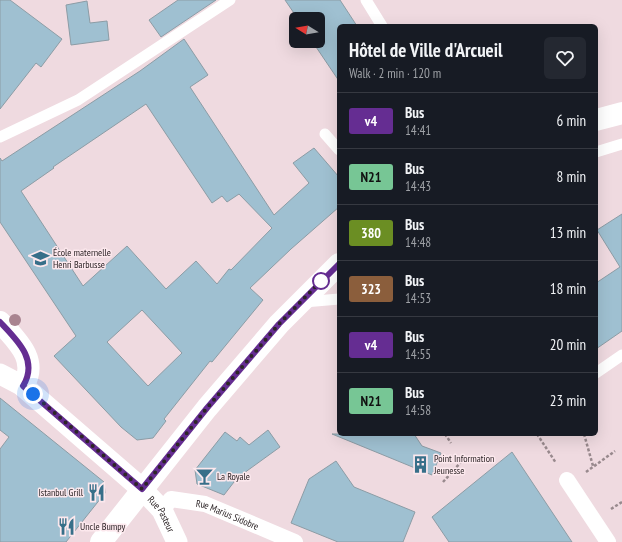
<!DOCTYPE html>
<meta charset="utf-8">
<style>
:root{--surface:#171b24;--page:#242831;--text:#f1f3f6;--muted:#9ea1a6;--line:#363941}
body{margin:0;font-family:"PT Sans Narrow",sans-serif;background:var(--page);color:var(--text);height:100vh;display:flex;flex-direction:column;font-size:15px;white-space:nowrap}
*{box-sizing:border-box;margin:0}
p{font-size:13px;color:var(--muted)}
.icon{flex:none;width:22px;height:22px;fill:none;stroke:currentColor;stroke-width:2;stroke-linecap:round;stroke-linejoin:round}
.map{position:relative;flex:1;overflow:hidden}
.details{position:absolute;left:337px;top:24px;width:261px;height:412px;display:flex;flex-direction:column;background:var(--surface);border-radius:6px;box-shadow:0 4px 16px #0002}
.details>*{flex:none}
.badge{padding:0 8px;border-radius:3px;font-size:14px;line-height:26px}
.needle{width:26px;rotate:281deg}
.tools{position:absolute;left:289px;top:12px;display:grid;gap:8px}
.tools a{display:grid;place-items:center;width:36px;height:36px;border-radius:6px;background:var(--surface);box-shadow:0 4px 16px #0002;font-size:20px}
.you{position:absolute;width:20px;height:20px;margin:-10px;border:3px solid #fff;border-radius:50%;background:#1a73e8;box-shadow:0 0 0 6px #1a73e833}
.map>.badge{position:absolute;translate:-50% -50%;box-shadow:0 0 0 2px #fff}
.round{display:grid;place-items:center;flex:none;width:42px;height:42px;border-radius:6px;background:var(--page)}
.overview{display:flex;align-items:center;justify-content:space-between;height:68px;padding:0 12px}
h1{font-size:19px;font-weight:600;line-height:30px}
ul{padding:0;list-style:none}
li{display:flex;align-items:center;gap:12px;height:56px;padding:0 12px;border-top:1px solid var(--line)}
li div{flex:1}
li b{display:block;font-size:15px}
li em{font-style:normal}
li .badge{min-width:44px;font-weight:700;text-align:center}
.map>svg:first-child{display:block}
.building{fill:#9fc0d1;stroke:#8c9ca5;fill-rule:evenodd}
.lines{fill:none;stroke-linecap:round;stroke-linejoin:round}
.path{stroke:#98898d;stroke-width:2.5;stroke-dasharray:3 2;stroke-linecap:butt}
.service{stroke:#fff;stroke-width:11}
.pedestrian{stroke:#fff;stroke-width:16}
.minor{stroke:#fff;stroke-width:21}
.tertiary{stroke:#fff;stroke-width:22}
.secondary{stroke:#fff;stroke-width:22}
.tree{fill:#a98490}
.line-casing{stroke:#fff;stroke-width:9}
.line{stroke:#652d92;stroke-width:6}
.walk{stroke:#2d2527;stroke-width:4;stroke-dasharray:0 7.2}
.stop-dot{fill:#fff;stroke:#652d92;stroke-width:2}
.labels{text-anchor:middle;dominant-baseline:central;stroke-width:3;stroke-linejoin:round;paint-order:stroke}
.poi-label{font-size:10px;fill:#2d2527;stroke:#fce8ed;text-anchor:start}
.street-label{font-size:10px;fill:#2d2527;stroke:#fce8ed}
</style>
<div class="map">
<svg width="622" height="542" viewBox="0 0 622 542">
<rect width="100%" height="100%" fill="#efdae0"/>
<!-- building -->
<path class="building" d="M0,0H10L62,39L41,67L36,63L0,109Z
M178,0H216L161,37L149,20Z
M285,0H340L357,26H339V81L312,41H318V19H298Z
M87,1L90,23L107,21L109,40L71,45L66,5Z
M184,39L208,75L190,87L274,215L309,183L293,163L314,148L339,177V207L291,249L250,288L263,300L212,362L210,361L164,419L166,421L153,438L137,440L121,427L54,356L76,336L0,222V158L2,161L140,71ZM146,104L212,203L222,196L227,202L239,194L272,228L231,270L229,269L217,284L196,261L166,289L127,246L83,286L21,191L54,168L53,167ZM142,310L182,353L148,386L107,342Z
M622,214V331L596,349V283L620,267L597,230Z
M0,398L104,482L105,493L66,542H0V449L9,437L0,430Z
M268,430L280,447L233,481L234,482L224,495L197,484L195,470L225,432L237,441L240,437L249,445Z
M332,434H414L422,446L441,453L432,475Z
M512,452L572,542H449L432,517Z
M336,461L354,487L415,512L403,542H338L291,523L309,479Z"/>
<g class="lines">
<!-- path -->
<path class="path" d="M445,434L451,443
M537,434L556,463
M584,434L593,466
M586,472L615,451
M443,482L462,461
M611,509L622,502"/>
<!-- service -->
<path class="service" d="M366,0L382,26
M325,134L339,150
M0,137L78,100L230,0
M596,152L622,144
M304,302L339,299
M596,373L622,355"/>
<!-- pedestrian -->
<g class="pedestrian">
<path d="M567,480L608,542"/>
<path id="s1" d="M162,510L171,499L205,504L295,542"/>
</g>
<!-- minor -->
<g class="minor">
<path d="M0,374L23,386"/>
<path id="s2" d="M142,489L162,510L177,542"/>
</g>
<!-- tertiary -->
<path class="tertiary" d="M0,322C17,341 39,360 23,386L142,489"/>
<!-- secondary -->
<path class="secondary" d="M596,120L622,113
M101,542L207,408L279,324L339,264"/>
</g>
<!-- trees -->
<circle class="tree" cx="15" cy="320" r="6"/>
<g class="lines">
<defs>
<path id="line" d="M0,322C17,340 39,360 23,386L142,489L207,408L279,324L339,264"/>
</defs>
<!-- line casing -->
<use href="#line" class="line-casing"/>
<!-- line -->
<use href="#line" class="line"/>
<!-- walk -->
<path class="walk" d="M33,394L142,489L207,408L279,324L321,281"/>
</g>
<!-- icons -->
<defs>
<symbol id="school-bare" viewBox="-9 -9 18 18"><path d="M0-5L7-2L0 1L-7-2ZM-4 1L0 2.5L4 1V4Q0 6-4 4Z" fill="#376f89" stroke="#fce8ed" stroke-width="2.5" paint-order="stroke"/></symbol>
<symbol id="building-bare" viewBox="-9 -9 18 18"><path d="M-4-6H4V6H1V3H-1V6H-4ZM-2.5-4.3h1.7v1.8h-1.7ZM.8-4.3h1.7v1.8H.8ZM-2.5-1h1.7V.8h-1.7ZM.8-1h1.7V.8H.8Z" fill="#376f89" stroke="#fce8ed" stroke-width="2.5" paint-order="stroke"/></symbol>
<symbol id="bar-bare" viewBox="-9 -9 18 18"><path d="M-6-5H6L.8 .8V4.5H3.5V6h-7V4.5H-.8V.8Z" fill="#376f89" stroke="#fce8ed" stroke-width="2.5" paint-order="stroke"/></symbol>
<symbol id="restaurant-bare" viewBox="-9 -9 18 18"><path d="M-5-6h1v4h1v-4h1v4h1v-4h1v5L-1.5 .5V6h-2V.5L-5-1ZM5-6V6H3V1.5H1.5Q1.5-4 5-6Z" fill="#376f89" stroke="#fce8ed" stroke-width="2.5" paint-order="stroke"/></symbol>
</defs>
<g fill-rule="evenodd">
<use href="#school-bare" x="28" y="246" width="25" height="25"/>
<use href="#building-bare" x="408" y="452" width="25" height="25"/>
<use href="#bar-bare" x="192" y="464" width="25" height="25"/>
<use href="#restaurant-bare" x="84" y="480" width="25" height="25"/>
<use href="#restaurant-bare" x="54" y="514" width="25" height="25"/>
</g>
<!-- markers -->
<circle class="stop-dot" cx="321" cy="281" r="8"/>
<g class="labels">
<!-- poi labels -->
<g class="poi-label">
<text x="53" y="252">École maternelle<tspan x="53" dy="12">Henri Barbusse</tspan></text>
<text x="434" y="458">Point Information<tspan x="434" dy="12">Jeunesse</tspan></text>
<text x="217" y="476">La Royale</text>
<text x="83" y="492" text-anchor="end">Istanbul Grill</text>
<text x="80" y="526">Uncle Bumpy</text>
</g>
<!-- street labels -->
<g class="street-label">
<text stroke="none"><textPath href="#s2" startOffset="32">Rue Pasteur</textPath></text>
<text stroke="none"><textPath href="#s1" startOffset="73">Rue Marius Sidobre</textPath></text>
</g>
</g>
</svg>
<div class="tools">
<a><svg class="needle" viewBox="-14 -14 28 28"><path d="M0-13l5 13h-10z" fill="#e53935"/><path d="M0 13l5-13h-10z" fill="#9ea1a6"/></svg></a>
</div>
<div class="you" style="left:33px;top:394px"></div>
<section class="details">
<div class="overview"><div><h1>Hôtel de Ville d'Arcueil</h1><p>Walk · 2 min · 120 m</p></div><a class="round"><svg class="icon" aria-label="heart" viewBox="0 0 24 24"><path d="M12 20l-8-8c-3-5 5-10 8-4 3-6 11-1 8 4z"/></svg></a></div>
<ul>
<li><span class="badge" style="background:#652d92;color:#fff">v4</span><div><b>Bus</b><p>14:41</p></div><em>6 min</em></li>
<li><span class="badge" style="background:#77c695;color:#111">N21</span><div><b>Bus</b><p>14:43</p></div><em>8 min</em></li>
<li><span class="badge" style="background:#6b8e23;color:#fff">380</span><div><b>Bus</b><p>14:48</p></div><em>13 min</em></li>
<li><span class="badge" style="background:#8b5e3c;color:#fff">323</span><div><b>Bus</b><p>14:53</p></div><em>18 min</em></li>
<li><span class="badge" style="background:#652d92;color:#fff">v4</span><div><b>Bus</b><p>14:55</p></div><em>20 min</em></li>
<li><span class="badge" style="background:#77c695;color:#111">N21</span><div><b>Bus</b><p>14:58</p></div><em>23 min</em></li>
</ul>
</section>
</div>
